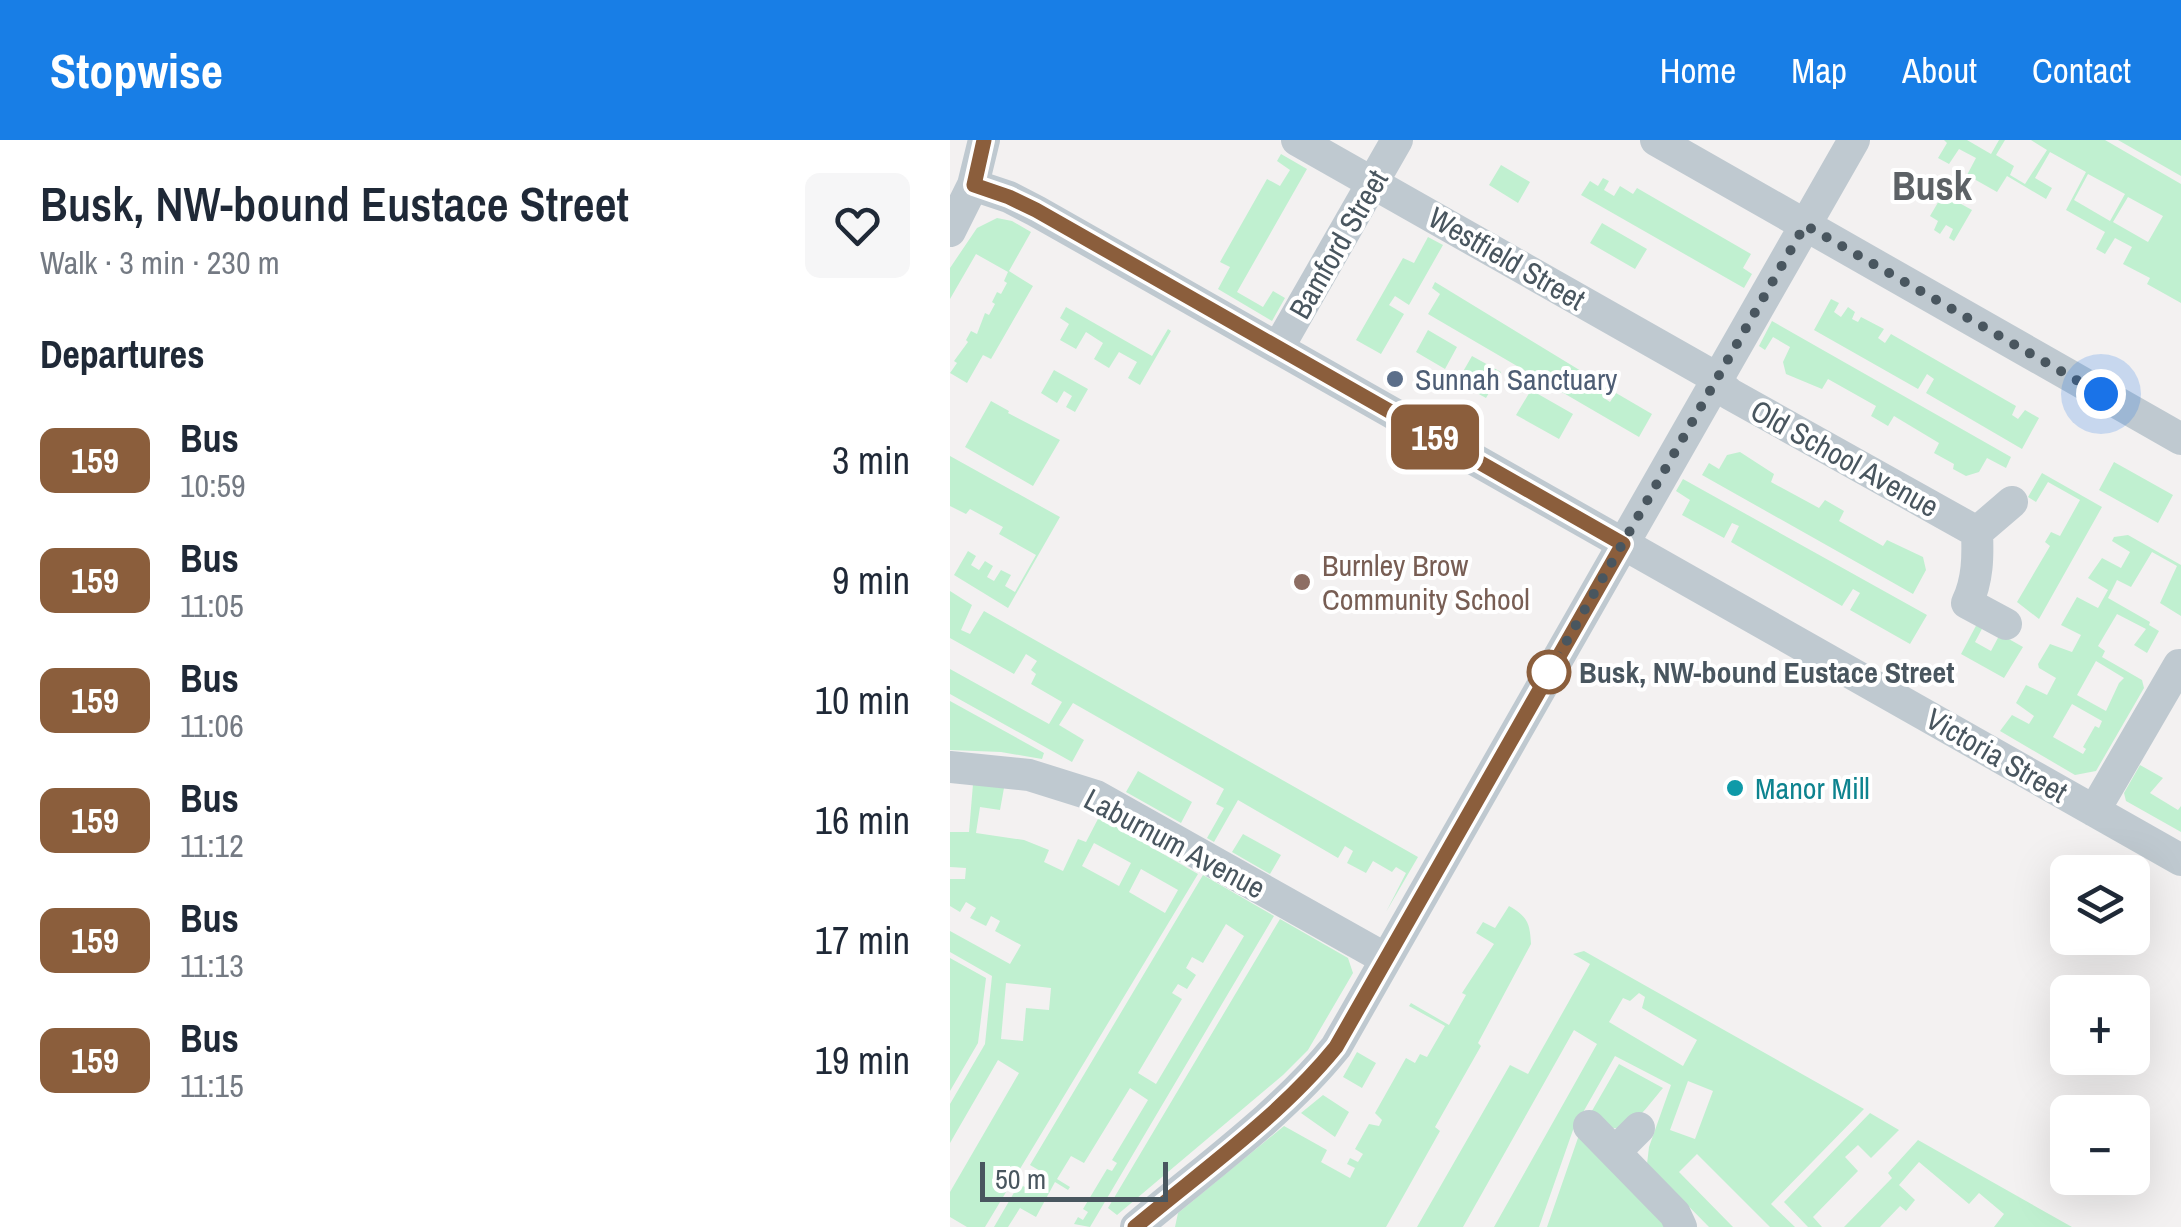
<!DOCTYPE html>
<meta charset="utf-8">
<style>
:root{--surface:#fff;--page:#f6f6f7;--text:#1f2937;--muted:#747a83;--accent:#187ee6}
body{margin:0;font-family:"Archivo Narrow",sans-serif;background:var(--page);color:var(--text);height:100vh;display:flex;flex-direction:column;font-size:38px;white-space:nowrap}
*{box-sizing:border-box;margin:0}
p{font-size:32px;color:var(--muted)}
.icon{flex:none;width:55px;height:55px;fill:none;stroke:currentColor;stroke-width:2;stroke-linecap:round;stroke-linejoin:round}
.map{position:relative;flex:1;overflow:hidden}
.drawer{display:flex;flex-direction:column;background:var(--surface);width:950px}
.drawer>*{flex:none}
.badge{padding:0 20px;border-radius:15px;font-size:35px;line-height:65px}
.controls{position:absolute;left:1100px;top:715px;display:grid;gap:20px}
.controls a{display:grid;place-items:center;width:100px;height:100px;border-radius:15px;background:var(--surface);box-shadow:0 10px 40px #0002;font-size:50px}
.scale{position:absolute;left:30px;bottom:25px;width:188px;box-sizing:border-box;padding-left:10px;border:5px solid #49565f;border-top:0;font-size:28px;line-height:35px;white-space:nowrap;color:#49565f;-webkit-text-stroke:8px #fff;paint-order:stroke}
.you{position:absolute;width:50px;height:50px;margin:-25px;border:8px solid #fff;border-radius:50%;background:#1a73e8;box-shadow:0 0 0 15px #1a73e833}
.map>.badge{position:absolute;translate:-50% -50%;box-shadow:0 0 0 5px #fff}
h2{padding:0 40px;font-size:38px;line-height:90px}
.round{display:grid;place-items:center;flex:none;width:105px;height:105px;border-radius:15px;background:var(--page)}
.overview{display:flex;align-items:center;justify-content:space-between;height:170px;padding:0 40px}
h1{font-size:48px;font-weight:600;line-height:75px}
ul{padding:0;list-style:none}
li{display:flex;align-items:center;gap:30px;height:120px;padding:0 40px}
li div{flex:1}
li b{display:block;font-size:38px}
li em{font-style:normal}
li .badge{min-width:110px;font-weight:700;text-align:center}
header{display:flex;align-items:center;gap:60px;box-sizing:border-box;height:140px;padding:0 50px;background:var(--accent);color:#fff}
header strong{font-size:48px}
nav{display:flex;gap:55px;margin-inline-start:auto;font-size:35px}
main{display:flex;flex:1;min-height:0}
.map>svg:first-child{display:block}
.green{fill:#c0f0d0;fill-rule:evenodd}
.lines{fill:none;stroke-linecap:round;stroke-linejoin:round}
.minor{stroke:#bfc9d0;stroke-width:32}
.line-casing{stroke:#fff;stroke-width:22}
.line{stroke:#8b5e3c;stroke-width:15}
.walk{stroke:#49565f;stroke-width:10;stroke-dasharray:0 18}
.service-dot{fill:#5c6f8a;stroke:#fff;stroke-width:4}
.education-dot{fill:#8d6e63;stroke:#fff;stroke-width:4}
.stop-dot{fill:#fff;stroke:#8b5e3c;stroke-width:5}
.culture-dot{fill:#0f9aa8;stroke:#fff;stroke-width:4}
.labels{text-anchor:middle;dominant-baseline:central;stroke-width:8;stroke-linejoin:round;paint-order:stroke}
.street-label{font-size:30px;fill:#49565f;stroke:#fff}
.service-label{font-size:30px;fill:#4e5e75;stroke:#fff;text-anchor:start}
.education-label{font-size:30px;fill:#785e54;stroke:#fff;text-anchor:start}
.stop-label{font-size:30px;font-weight:bold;fill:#49565f;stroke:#fff;text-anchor:start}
.culture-label{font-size:30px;fill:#0d838f;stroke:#fff;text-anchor:start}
.district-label{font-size:40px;font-weight:bold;fill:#5d6266;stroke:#fff}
</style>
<header>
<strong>Stopwise</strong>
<nav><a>Home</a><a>Map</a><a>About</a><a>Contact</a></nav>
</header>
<main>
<section class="drawer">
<div class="overview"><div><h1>Busk, NW-bound Eustace Street</h1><p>Walk · 3 min · 230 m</p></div><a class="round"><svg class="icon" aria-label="heart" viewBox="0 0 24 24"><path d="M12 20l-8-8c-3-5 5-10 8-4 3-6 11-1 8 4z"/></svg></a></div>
<h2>Departures</h2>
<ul>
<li><span class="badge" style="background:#8b5e3c;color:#fff">159</span><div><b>Bus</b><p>10:59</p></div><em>3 min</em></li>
<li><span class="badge" style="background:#8b5e3c;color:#fff">159</span><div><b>Bus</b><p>11:05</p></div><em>9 min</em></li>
<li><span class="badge" style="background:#8b5e3c;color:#fff">159</span><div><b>Bus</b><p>11:06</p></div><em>10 min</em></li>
<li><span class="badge" style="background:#8b5e3c;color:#fff">159</span><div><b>Bus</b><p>11:12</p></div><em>16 min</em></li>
<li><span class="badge" style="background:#8b5e3c;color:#fff">159</span><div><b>Bus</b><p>11:13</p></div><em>17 min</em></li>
<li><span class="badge" style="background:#8b5e3c;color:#fff">159</span><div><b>Bus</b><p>11:15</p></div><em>19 min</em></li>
</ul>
</section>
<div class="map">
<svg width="1231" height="1087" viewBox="0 0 1231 1087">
<rect width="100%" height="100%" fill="#f3f1f1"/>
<!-- green -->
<path class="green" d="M994,0H1017L1041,14L1049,0H1055L1046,15L1064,26L1060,35L1075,44L1097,10L1081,0H1155L1231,44V163L1197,144L1200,138L1173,124L1182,107L1165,98L1155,114L1146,109L1155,92L1116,70L1136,32L1100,12L1085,38L1102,48L1096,59L1057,36L1047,52L1017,35L1026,18L1009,9L999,24L988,18L997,3ZM1138,34L1175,54L1160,81L1124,60ZM1178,57L1213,76L1198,102L1163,82Z
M1168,0H1231V36Z
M331,14L357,29L287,152L313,167L323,151L335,158L322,181L268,149L280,127L270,122L317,39L330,46L340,30L327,21Z
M551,25L580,42L568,63L539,45Z
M653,38L659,41L654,50L664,56L670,46L683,54L687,48L801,114L793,128L802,134L794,148L631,55L640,41L648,46Z
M993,54L1022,70L1004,101L999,98L1003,89L996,85L990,94L984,90L988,81L980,76Z
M47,78L62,81L81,92L59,131L83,146L41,219L33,215L17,243L0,233L7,223L4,221L18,202L16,200L21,191L27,194L35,173L39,175L45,164L42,162L47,152L51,154L57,143L54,141L58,132L26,114L0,159V128L27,88Z
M652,83L697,109L685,129L640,103Z
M478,97L493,105L459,165L445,156L439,165L454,174L431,214L406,200L453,118L464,123Z
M485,142L659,248L654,258L660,262L666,253L702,274L689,297L478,174L490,154L482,148Z
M881,159L889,163L884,172L891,177L898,167L905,172L902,179L908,182L911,177L934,189L928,198L935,203L941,194L1066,266L1062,275L1068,279L1075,270L1089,278L1072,309L976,253L984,239L977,234L968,249L864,190Z
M116,167L202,216L218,189L221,191L190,245L178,238L187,222L169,212L159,228L144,219L153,203L136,192L126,209L110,200L119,184L110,178Z
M822,181L1061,317L1056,328L1037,318L1029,332L1016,336L1003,329L1004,324L984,313L989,303L944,276L938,286L921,276L926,266L878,239L872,249L836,234L833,222L840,207L823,197L815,210L809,206Z
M478,190L507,207L495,229L466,212Z
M522,216L551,232L536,258L507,242Z
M104,230L138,249L125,272L116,267L122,256L114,251L107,263L91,253Z
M581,250L623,274L609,299L566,275Z
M41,261L59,271L58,273L110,300L83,346L15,307Z
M790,312L824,334L821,342L869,368L875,360L894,371L889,381L933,406L937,400L973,417L976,430L963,454L752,335L759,323L769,329L777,315Z
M0,316L110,377L58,468L4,435L18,411L26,416L21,425L29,430L35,421L43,426L37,437L44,441L51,430L61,435L55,446L65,452L86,415L49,394L53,387L20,369L16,374L0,366Z
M1164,322L1223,355L1208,383L1149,350Z
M1092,333L1152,367L1089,479L1067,462L1100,406L1095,402L1101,392L1110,396L1130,360L1098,342L1086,362L1078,357Z
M733,339L977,475L960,504L900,470L910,453L903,449L892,466L781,402L789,386L782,383L774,398L732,375L740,360L726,351Z
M1178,395L1231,425V476L1210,463L1227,426L1202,412L1181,447L1167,440L1158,458L1200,482L1199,485L1209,491L1197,513L1184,505L1196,489L1167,474L1148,506L1155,511L1152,517L1192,540L1194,548L1146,631L1125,635L1050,591L1062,575L1079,584L1084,576L1066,563L1076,545L1097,555L1106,538L1089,528L1088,524L1100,504L1122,512L1131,495L1111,485L1127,457L1148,468L1158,450L1138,438L1152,418L1171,428L1180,412L1162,401L1164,397ZM1146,521L1174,538L1169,543L1156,571L1127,555ZM1122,564L1152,581L1149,588L1145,586L1133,607L1136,609L1133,614L1103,597Z
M0,451L22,465L11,490L20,494L34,471L468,717L436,772L456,733L446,727L442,732L423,721L416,733L397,723L403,711L395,706L388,718L288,660L264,702L257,698L274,668L266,664L274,649L123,563L109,585L134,600L122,622L0,554V529L99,584L112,562L81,544L86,534L81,530L87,521L76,514L64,534L0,498Z
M1028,482L1034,485L1025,502L1041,511L1050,494L1073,507L1054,538L1011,514Z
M0,561L94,613L92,619L51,612L0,610Z
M1190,625L1213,638L1200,653L1228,670L1231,666V692L1176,661L1174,653Z
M188,631L242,662L231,683L176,652Z
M23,644L54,648L50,670L30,667L26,693L74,700L99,710L94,722L113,731L128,699L136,702L149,677L248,734L35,1087H17L0,1077V1052L69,933L48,920L0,1003V964L35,904L42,836L0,812V791L60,824L71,805L45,791L50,781L41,776L36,786L20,778L26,768L16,762L10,772L0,766V739H15L16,728L0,727V692H19ZM144,703L181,723L169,746L132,726ZM191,729L228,750L215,773L179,752ZM56,843L101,848L99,870L76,868L73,901L51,899Z
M293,694L331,715L320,734L282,712Z
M253,735L324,776L140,1087L124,1084L128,1077L133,1080L138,1072L133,1069L157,1029L162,1031L167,1023L162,1020L198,960L180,948L134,1023L121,1016L107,1039L120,1047L118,1050L105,1042L86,1077L70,1068L58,1087H44L69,1044L81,1050L92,1032L80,1025ZM276,784L294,796L206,944L188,933L232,859L222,853L228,844L237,849L246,835L236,828L242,817L253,823Z
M559,766C577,776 580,783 581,804L528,903L531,906L485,987L490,991L436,1087H225L228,1073L334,986L377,1010L371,1022L400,1038L405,1028L397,1024L400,1018L408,1022L413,1014L405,1009L419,984L429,986L432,980L425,973L456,918L465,923L470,914L477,917L495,886L459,866L461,863L499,885L516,855L512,853L544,804L526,793L533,782L545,788Z
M330,779L398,818L403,833L358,910L333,935L167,1075L158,1068Z
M634,811L914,969L821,1064L845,1087H820L747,1014L729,1032L783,1087H759L697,1024L699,1007L721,945L665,916L623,990L589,1087H544L647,904L624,890L513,1087H467L560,925L578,934L640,824L623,814ZM689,853L695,857L692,868L747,900L733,926L659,882L673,858L680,861ZM738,941L763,951L745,999L720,990Z
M0,818L36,838L28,903L0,951Z
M407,912L426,923L412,948L393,937Z
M669,924L713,948C690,975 673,1006 639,976Z
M373,955L399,972L385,997L351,973Z
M920,973L949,990L921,1018L908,1005L895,1017L908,1031L863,1077L872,1087H858L834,1062Z
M629,995L712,1083L714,1087H597Z
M968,1000L1122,1087H1044L1054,1074L1029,1053L1019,1064L969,1022L949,1045L965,1060L956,1071L950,1066L930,1087H894L942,1038L938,1033Z"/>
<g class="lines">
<!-- minor -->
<path class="minor" d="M347,0L756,232L780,254L1027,392
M706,0L1231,299
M23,45L59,57L86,71L1231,720
M0,91L23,45L34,0
M328,208L447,0
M1056,484L1017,463C1028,440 1028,416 1027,392L1062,362
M0,627L79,635L146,656L436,819
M1144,671L1229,525
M639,986L725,1074L731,1087
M666,1011L689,988
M186,1087C253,1030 330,976 386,907L904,0"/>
</g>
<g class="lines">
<defs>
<path id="line" d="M34,0L24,45L59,57L86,70L673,404L386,907C330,976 253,1030 185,1087"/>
</defs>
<!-- line casing -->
<use href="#line" class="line-casing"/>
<!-- line -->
<use href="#line" class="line"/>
<!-- walk -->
<path class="walk" d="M599,532L855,85L1151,254"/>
</g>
<!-- markers -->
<circle class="service-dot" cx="445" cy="239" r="10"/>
<circle class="education-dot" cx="352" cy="442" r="10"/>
<circle class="stop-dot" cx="599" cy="532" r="20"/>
<circle class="culture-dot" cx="785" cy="648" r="10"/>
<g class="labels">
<!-- street labels -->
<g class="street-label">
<text transform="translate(388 104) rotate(-60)">Bamford Street</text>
<text transform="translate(557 118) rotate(30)">Westfield Street</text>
<text transform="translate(895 318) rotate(29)">Old School Avenue</text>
<text transform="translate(1047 615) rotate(30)">Victoria Street</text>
<text transform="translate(225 703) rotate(28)">Laburnum Avenue</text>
</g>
<!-- service labels -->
<g class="service-label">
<text x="465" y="239">Sunnah Sanctuary</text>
</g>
<!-- education labels -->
<g class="education-label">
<text x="372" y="425">Burnley Brow<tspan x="372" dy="34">Community School</tspan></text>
</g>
<!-- stop labels -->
<g class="stop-label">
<text x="629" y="532">Busk, NW-bound Eustace Street</text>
</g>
<!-- culture labels -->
<g class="culture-label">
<text x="805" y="648">Manor Mill</text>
</g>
<!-- district labels -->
<g class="district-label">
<text x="982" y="45">Busk</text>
</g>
</g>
</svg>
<div class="controls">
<a><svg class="icon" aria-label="layers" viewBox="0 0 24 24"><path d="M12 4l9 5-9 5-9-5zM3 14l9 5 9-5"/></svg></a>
<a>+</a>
<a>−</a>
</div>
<div class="scale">50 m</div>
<div class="you" style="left:1151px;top:254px"></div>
<b class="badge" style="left:485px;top:297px;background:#8b5e3c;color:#fff">159</b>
</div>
</main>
